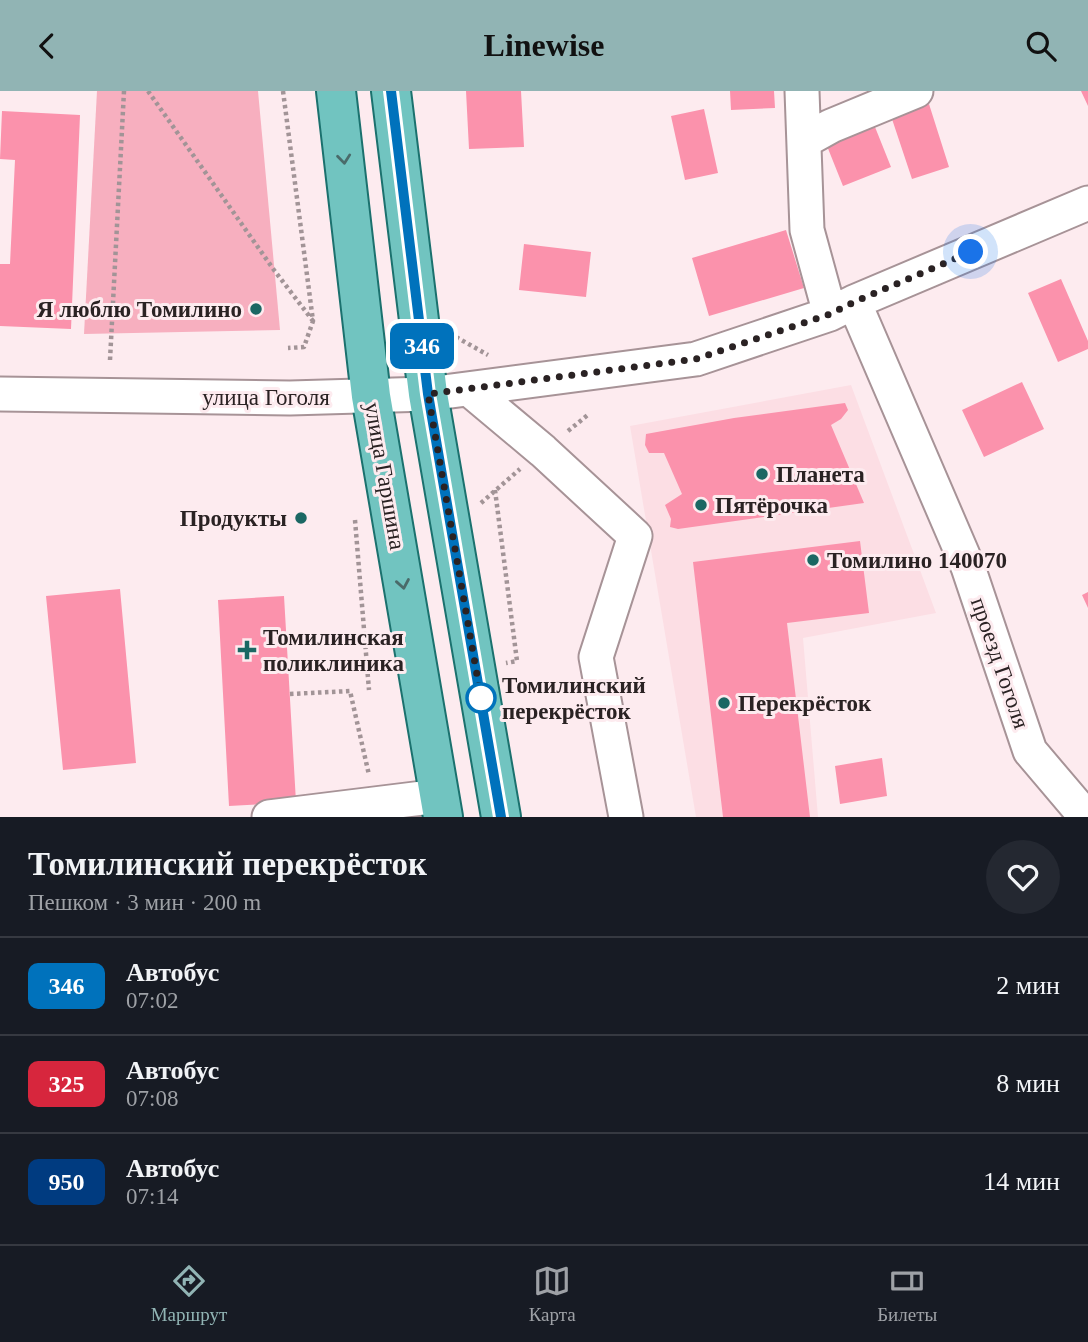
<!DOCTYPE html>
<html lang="ru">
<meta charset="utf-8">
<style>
:root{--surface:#171b24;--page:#242831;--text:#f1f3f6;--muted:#9ea1a6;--line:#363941;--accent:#91b4b4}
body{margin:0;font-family:"Times New Roman",serif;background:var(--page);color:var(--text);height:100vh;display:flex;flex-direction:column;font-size:26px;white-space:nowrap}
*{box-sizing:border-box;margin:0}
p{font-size:23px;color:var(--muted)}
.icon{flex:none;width:38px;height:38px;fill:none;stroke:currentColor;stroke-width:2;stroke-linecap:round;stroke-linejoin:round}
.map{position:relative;height:726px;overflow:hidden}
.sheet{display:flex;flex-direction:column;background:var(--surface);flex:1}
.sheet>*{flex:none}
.badge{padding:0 14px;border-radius:10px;font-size:24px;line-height:46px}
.you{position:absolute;width:35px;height:35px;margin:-18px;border:5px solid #fff;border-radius:50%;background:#1a73e8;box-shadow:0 0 0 10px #1a73e833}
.map>.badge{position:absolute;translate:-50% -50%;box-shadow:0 0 0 4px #fff}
.round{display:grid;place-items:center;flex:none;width:74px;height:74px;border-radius:37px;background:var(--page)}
.overview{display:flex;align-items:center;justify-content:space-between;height:119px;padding:0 28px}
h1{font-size:33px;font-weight:600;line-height:52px}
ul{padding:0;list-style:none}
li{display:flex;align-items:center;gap:21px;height:98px;padding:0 28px;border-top:2px solid var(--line)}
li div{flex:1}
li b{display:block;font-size:26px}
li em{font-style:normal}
li .badge{min-width:77px;font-weight:700;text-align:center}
header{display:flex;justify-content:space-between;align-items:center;height:91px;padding:0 28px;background:var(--accent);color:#111;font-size:32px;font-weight:600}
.tab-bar{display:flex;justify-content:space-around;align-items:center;height:98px;border-top:2px solid var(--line);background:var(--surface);font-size:19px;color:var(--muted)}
.tab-bar a{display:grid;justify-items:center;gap:4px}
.tab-bar .selected{color:var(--accent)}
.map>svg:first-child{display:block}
.built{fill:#fcdee4}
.green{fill:#f7afbf}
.building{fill:#fb92ac}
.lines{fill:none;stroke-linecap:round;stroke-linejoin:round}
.minor-casing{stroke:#a79397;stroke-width:37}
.major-casing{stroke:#1b716e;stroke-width:42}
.path{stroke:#a29497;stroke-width:4.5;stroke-dasharray:3.5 3.5;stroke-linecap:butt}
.minor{stroke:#fff;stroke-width:33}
.major{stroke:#71c4c0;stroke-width:38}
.oneway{stroke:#4a6b6a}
.line-casing{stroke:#fff;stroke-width:16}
.line{stroke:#0072bc;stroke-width:10}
.walk{stroke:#2a2223;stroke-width:7;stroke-dasharray:0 12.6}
.poi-dot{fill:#1b6763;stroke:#fdebef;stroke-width:2.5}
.stop-dot{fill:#fff;stroke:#0072bc;stroke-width:3.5}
.labels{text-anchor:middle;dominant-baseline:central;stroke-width:6;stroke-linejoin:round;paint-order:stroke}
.poi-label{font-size:23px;font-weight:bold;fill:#2a2223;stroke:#fdebef;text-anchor:start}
.street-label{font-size:23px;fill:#2a2223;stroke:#fdebef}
.stop-label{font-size:23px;font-weight:bold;fill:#2a2223;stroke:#fdebef;text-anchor:start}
</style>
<header><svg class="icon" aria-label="back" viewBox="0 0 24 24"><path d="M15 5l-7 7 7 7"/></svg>Linewise<svg class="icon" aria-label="search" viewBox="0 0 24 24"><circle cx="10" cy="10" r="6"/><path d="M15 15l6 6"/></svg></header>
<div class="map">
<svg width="1088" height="726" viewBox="0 0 1088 726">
<rect width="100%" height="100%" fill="#fdebef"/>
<!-- built -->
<path class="built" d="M851,294L936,522L803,547L818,726H696L630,335Z"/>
<!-- green -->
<path class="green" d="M97,0H258L280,239L84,243Z"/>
<!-- building -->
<path class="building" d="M466,0H521L524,56L469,58Z
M730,0H774L775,17L731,19Z
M1081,0H1088V15Z
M929,13L949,76L912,88L891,25Z
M704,18L718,82L685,89L671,25Z
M2,20L80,24L71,238L0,235V173H10L15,69L0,68Z
M875,36L891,76L843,95L827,55Z
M786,139L804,197L709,225L692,167Z
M524,153L591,161L586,206L519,199Z
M1061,188L1088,250V258L1058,271L1028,202Z
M1022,291L1044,338L984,366L962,319Z
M845,312L848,319L841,328L831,334L864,412L678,438L670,436L671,428L665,414L682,403L664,362H649L645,354L646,343L734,327Z
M860,450L869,522L787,532L810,726H723L693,471Z
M120,498L136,672L63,679L46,505Z
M1088,501V517L1082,504Z
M284,505L296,711L229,715L218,509Z
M882,667L887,705L840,713L835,675Z"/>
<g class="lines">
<defs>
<path id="minor" d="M802,0L807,139L830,223
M804,50L831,35L916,0
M854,211L968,476L1030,660L1086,726
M469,298L543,360L635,445L596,566L626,726
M0,303L290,307L428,303L696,268L830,223L854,211L1088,112
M269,726L439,705"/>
<path id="major" d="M336,0L371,305L443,726
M391,0L428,303L501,726"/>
</defs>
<!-- minor casing -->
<use href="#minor" class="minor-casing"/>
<!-- major casing -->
<use href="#major" class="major-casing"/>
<!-- path -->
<path class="path" d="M148,0L274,179L313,230
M283,0L313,230L304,256L288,257
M456,246L488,264
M110,269L124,0
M568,340L589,323
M495,399L517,570L506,572
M481,412L520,378
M355,429L369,599
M290,603L350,600L369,684"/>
<!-- minor -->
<use href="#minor" class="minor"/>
<!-- major -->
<use href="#major" class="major"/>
</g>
<!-- one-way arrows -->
<defs><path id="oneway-chevron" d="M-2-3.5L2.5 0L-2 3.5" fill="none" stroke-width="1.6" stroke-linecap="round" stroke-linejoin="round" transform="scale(1.75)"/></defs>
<g class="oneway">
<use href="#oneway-chevron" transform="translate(344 68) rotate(84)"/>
<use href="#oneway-chevron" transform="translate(403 493) rotate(80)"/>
</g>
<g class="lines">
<defs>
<path id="line" d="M391,0L428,303L501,726"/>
</defs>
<!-- line casing -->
<use href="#line" class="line-casing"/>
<!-- line -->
<use href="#line" class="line"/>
<!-- walk -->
<path class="walk" d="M481,607L428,303L696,268L830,223L854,211L971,161"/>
</g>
<!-- markers -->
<g class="poi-dot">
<circle cx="256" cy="218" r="7"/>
<circle cx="762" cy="383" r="7"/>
<circle cx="701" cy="414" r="7"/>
<circle cx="301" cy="427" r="7"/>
<circle cx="813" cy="469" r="7"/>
<path d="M243.5 548.5h7v7h7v7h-7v7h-7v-7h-7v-7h7z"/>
<circle cx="724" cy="612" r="7"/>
</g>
<circle class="stop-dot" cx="481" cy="607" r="14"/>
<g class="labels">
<!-- poi labels -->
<g class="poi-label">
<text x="242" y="218" text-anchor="end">Я люблю Томилино</text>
<text x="776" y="383">Планета</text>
<text x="715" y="414">Пятёрочка</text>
<text x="287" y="427" text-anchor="end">Продукты</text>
<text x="827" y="469">Томилино 140070</text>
<text x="263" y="546">Томилинская<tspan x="263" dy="26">поликлиника</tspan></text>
<text x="738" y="612">Перекрёсток</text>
</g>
<!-- street labels -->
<g class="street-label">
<text x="266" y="306">улица Гоголя</text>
<text transform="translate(385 385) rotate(80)">улица Гаршина</text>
<text transform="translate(1000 572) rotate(71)">проезд Гоголя</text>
</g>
<!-- stop labels -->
<g class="stop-label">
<text x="502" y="594">Томилинский<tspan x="502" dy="26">перекрёсток</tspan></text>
</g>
</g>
</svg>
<div class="you" style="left:971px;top:161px"></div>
<b class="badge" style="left:422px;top:255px;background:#0072bc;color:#fff">346</b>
</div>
<section class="sheet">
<div class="overview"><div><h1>Томилинский перекрёсток</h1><p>Пешком · 3 мин · 200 m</p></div><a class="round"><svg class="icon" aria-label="heart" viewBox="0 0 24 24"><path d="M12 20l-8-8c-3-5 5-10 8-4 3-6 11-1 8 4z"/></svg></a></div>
<ul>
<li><span class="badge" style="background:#0072bc;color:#fff">346</span><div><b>Автобус</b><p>07:02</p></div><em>2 мин</em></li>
<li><span class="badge" style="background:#d7263d;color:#fff">325</span><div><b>Автобус</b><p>07:08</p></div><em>8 мин</em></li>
<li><span class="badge" style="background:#003b80;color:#fff">950</span><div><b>Автобус</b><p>07:14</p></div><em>14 мин</em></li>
</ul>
</section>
<nav class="tab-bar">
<a class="selected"><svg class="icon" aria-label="directions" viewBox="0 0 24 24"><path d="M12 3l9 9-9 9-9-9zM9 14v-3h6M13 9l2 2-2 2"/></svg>Маршрут</a>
<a><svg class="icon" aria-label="map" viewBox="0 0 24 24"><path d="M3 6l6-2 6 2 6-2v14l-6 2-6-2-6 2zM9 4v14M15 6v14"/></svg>Карта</a>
<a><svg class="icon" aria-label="tickets" viewBox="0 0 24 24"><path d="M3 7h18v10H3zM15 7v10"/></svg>Билеты</a>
</nav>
